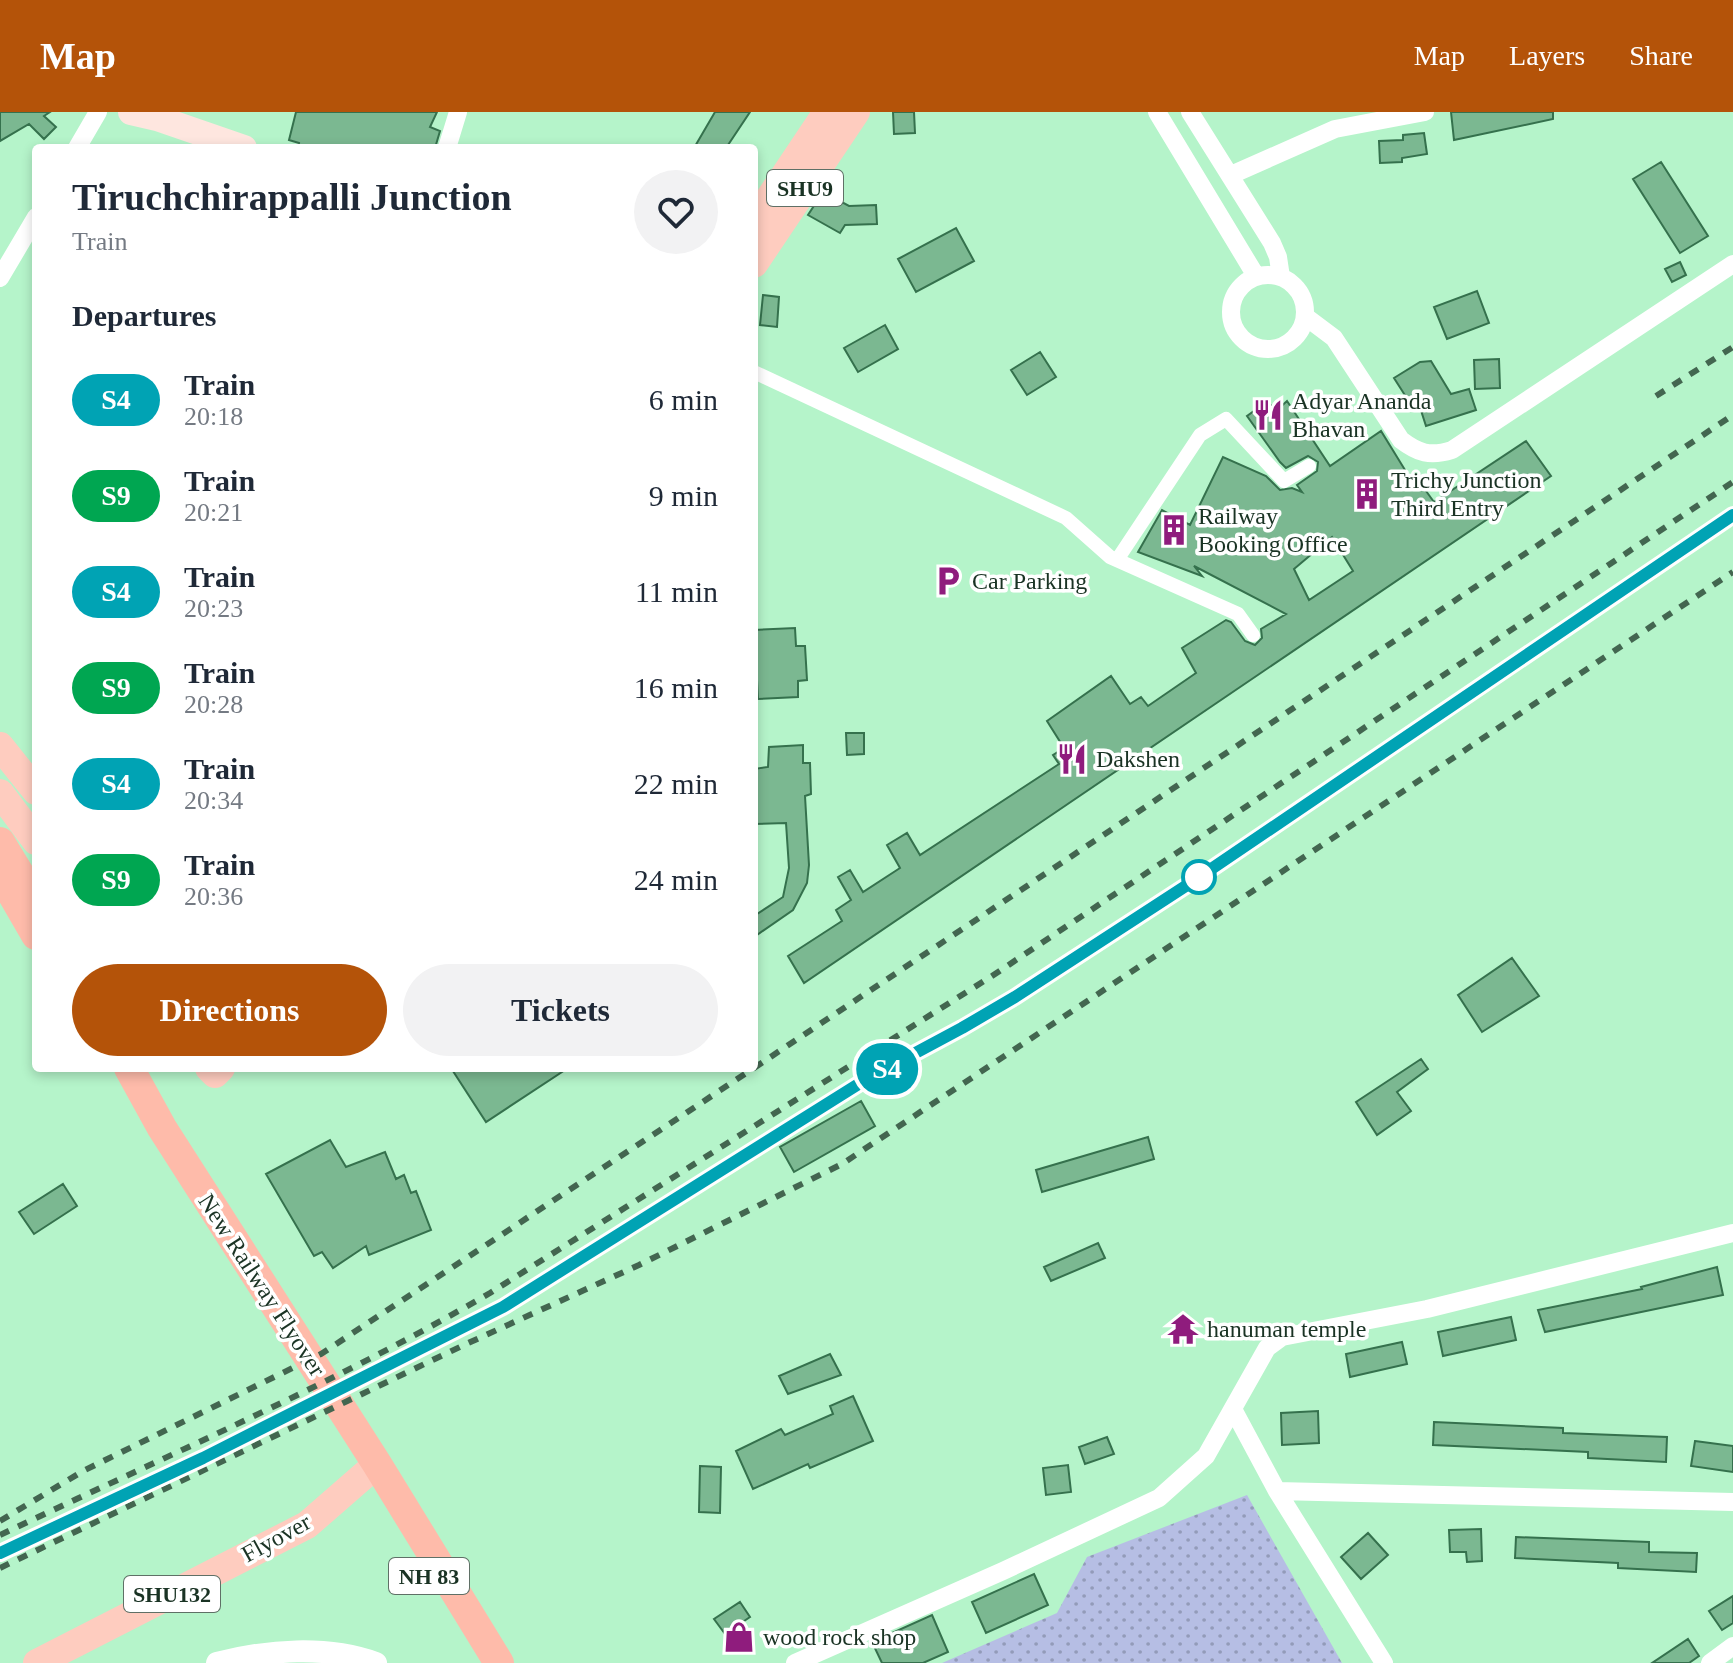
<!DOCTYPE html>
<style>
:root{--surface:#fff;--page:#f2f2f3;--text:#1f2937;--muted:#747a83;--accent:#b45309}
body{margin:0;font-family:Georgia,serif;background:var(--page);color:var(--text);height:100vh;display:flex;flex-direction:column;font-size:30px;white-space:nowrap}
*{box-sizing:border-box;margin:0}
p{font-size:26px;color:var(--muted)}
.icon{flex:none;width:44px;height:44px;fill:none;stroke:currentColor;stroke-width:2;stroke-linecap:round;stroke-linejoin:round}
.map{position:relative;flex:1;overflow:hidden}
.side{position:absolute;left:32px;top:32px;width:726px;height:928px;display:flex;flex-direction:column;background:var(--surface);border-radius:8px;box-shadow:0 4px 12px #0003}
.side>*{flex:none}
.badge{padding:0 16px;border-radius:26px;font-size:28px;line-height:52px}
.map>.badge{position:absolute;translate:-50% -50%;box-shadow:0 0 0 4px #fff}
h2{padding:0 40px;font-size:30px;line-height:72px}
.round{display:grid;place-items:center;flex:none;width:84px;height:84px;border-radius:42px;background:var(--page)}
.head{display:flex;align-items:center;justify-content:space-between;height:136px;padding:0 40px}
h1{font-size:38px;font-weight:700;line-height:60px}
.action{display:flex;gap:16px;margin-top:auto;padding:16px 40px}
.action a{flex:1;height:92px;border-radius:48px;background:var(--accent);color:#fff;font-size:32px;font-weight:700;line-height:92px;text-align:center}
.action a+a{background:var(--page);color:var(--text)}
ul{padding:0;list-style:none}
li{display:flex;align-items:center;gap:24px;height:96px;padding:0 40px}
li div{flex:1}
li b{display:block;font-size:30px}
li em{font-style:normal}
li .badge{min-width:88px;font-weight:700;text-align:center}
header{display:flex;align-items:center;gap:48px;box-sizing:border-box;height:112px;padding:0 40px;background:var(--accent);color:#fff}
header strong{font-size:38px}
nav{display:flex;gap:44px;margin-inline-start:auto;font-size:28px}
.map>svg:first-child{display:block}
.green{fill:url(#green-dots)}
.building{fill:#7bb891;stroke:#35714d;stroke-width:2;fill-rule:evenodd}
.lines{fill:none;stroke-linecap:round;stroke-linejoin:round}
.pedestrian{stroke:#fff;stroke-width:14}
.minor{stroke:#fff;stroke-width:18}
.tertiary{stroke:#fff;stroke-width:22}
.secondary{stroke:#fee6df;stroke-width:26}
.primary{stroke:#feccbf;stroke-width:28}
.trunk{stroke:#febbaa;stroke-width:30}
.rail{stroke:#436650;stroke-width:6;stroke-dasharray:10 10;stroke-linecap:butt}
.line-casing{stroke:#fff;stroke-width:18}
.line{stroke:#00a3b4;stroke-width:12}
.stop-dot{fill:#fff;stroke:#00a3b4;stroke-width:4}
.labels{text-anchor:middle;dominant-baseline:central;stroke-width:7;stroke-linejoin:round;paint-order:stroke}
.shield{fill:#fff;stroke:#5f7066;stroke-width:2}
.shield-label{font-size:22px;font-weight:bold;fill:#1a3324}
.poi-label{font-size:24px;fill:#1a3324;stroke:#fff;text-anchor:start}
.street-label{font-size:24px;fill:#1a3324;stroke:#fff}
</style>
<header>
<strong>Map</strong>
<nav><a>Map</a><a>Layers</a><a>Share</a></nav>
</header>
<div class="map">
<svg width="1733" height="1551" viewBox="0 0 1733 1551">
<defs>
<pattern id="green-dots" width="8" height="8" patternUnits="userSpaceOnUse" patternTransform="scale(2)"><rect width="8" height="8" fill="#b6bee4"/><path d="M2 2h.1M6 6h.1" fill="none" stroke="#939bb9" stroke-width="1.8" stroke-linecap="round"/></pattern>
</defs>
<rect width="100%" height="100%" fill="#b5f4ca"/>
<!-- green -->
<path class="green" d="M1247,1383L1342,1551H942L1057,1501L1087,1445Z"/>
<!-- building -->
<path class="building" d="M0,0H50L44,4L56,15L44,27L29,12L0,29Z
M296,0H437L430,15L440,19L435,36H298L299,31L289,28Z
M715,0H750L726,36H694Z
M893,0H914L915,21L894,22Z
M1451,0H1553V7L1454,28Z
M1424,21L1427,42L1402,46V50L1380,51L1379,29L1403,28V23Z
M1661,50L1708,124L1680,141L1633,67Z
M823,80L849,94L876,93L877,112L845,113L840,121L808,103Z
M956,116L974,149L916,180L898,147Z
M1680,150L1686,163L1672,170L1665,157Z
M1477,179L1489,211L1447,227L1434,195Z
M763,183L779,185L777,215L760,213Z
M885,213L898,237L858,260L844,236Z
M1040,240L1056,265L1027,283L1011,258Z
M1499,247L1500,276L1475,277L1474,248Z
M1431,249L1451,282L1469,277L1476,298L1426,314L1416,283L1408,288L1394,266L1420,250Z
M1268,289L1275,300L1287,289L1330,354L1381,319L1413,371L1418,368L1434,390L1526,329L1551,364L804,871L788,844L842,809L836,798L851,788L838,765L850,758L863,780L900,756L887,733L907,721L920,743L1059,652L1053,643L1064,636L1047,609L1111,564L1130,592L1141,585L1148,594L1196,561L1182,536L1226,508L1231,510L1245,529L1255,533L1262,526L1261,517L1286,502L1194,454L1202,464L1138,440L1162,398L1190,413L1223,345L1266,364L1280,378L1292,376L1302,380L1297,373L1317,359L1318,350L1308,344L1286,356L1280,350L1247,304ZM1332,425L1353,459L1309,488L1294,457Z
M795,516L796,534H805L807,568L798,569V585L758,587L757,568L754,569V518Z
M846,621H864V642L847,643Z
M803,633V651H810L811,682L805,684L809,753L807,771L793,798L754,825V804L783,785L789,756L786,711L754,712V657L768,655L769,635Z
M1512,846L1539,884L1482,920L1458,883Z
M1421,947L1428,957L1397,980L1411,999L1377,1023L1356,990Z
M451,956H568L486,1010Z
M861,989L875,1014L794,1060L780,1035Z
M1148,1025L1154,1047L1042,1080L1036,1058Z
M330,1028L346,1055L385,1040L396,1067L404,1063L411,1081L416,1079L431,1118L369,1143L366,1134L333,1156L322,1140L314,1144L266,1062Z
M63,1072L77,1094L34,1122L19,1100Z
M1098,1131L1105,1146L1051,1169L1044,1155Z
M1717,1155L1723,1183L1545,1220L1538,1198L1642,1177L1641,1175Z
M1511,1205L1516,1228L1443,1244L1438,1220Z
M1402,1230L1407,1252L1350,1265L1346,1242Z
M830,1242L841,1263L788,1282L779,1264Z
M853,1284L873,1329L810,1356L808,1352L753,1377L736,1339L781,1317L785,1323L833,1302L830,1294Z
M1318,1299L1319,1331L1282,1333L1281,1301Z
M1434,1310L1563,1316V1321L1667,1325L1666,1350L1588,1346V1340L1433,1333Z
M1107,1325L1114,1342L1085,1352L1079,1335Z
M1695,1329L1733,1334V1360L1691,1354Z
M1068,1353L1071,1380L1046,1383L1043,1356Z
M700,1354L721,1355L720,1401L699,1400Z
M1481,1417L1482,1449L1467,1450L1466,1440H1450L1449,1418Z
M1368,1421L1388,1443L1361,1467L1341,1445Z
M1516,1425L1649,1430V1440L1697,1441L1696,1460L1618,1456V1451L1515,1446Z
M1034,1462L1048,1493L986,1521L972,1490Z
M1733,1484V1511L1722,1518L1709,1499Z
M740,1490L750,1505L725,1522L714,1507Z
M932,1503L948,1540L923,1551H882L872,1530Z
M1688,1527L1699,1544L1689,1551H1652Z"/>
<g class="lines">
<!-- pedestrian -->
<path class="pedestrian" d="M754,260L1066,406L1110,445L1238,502L1253,523
M1117,448L1200,323L1226,307L1284,369L1309,354"/>
<!-- minor -->
<path class="minor" d="M1157,0L1256,164
M1190,0L1272,131L1278,145L1281,165
M77,36L98,0
M447,36L458,0
M1231,63L1335,17L1425,0
M1231 200a37 37 0 1 1 74 0a37 37 0 1 1-74 0Z
M0,166L36,105
M1306,205L1334,226L1401,328C1418,341 1430,345 1452,338L1733,152
M1233,1297L1277,1379L1384,1551
M1277,1379L1733,1390
M795,1551L1003,1459L1159,1386L1206,1344L1267,1236L1282,1225L1427,1197L1733,1121
M1710,1551L1733,1534"/>
<!-- tertiary -->
<path class="tertiary" d="M217,1551C267,1538 326,1533 376,1551"/>
<!-- secondary -->
<path class="secondary" d="M131,0L157,6L244,36"/>
<!-- primary -->
<path class="primary" d="M754,109L827,0
M754,152L856,0
M0,634L36,679
M0,681L36,729
M209,956L215,962L221,956
M37,1551L307,1413L377,1352"/>
<!-- trunk -->
<path class="trunk" d="M0,730L28,776
M0,761L36,823
M129,956L162,1016L377,1352L499,1551"/>
<!-- rail -->
<path class="rail" d="M1656,284L1733,235
M754,956L1733,303
M0,1409L83,1359L321,1242L754,956
M0,1423C164,1345 332,1273 490,1181L992,864L1733,370
M0,1441L203,1346L503,1195L865,968L989,901L1198,766L1733,403
M0,1456L464,1233L639,1153L842,1052L1733,460"/>
</g>
<g class="lines">
<defs>
<path id="line" d="M0,1441L203,1346L503,1195L865,968L962,916L1015,885L1198,766L1733,403"/>
</defs>
<!-- line casing -->
<use href="#line" class="line-casing"/>
<!-- line -->
<use href="#line" class="line"/>
</g>
<!-- icons -->
<defs>
<symbol id="restaurant-bare" viewBox="-9 -9 18 18"><path d="M-5-6h1v4h1v-4h1v4h1v-4h1v5L-1.5 .5V6h-2V.5L-5-1ZM5-6V6H3V1.5H1.5Q1.5-4 5-6Z" fill="#8f1c7d" stroke="#fff" stroke-width="2.5" paint-order="stroke"/></symbol>
<symbol id="building-bare" viewBox="-9 -9 18 18"><path d="M-4-6H4V6H1V3H-1V6H-4ZM-2.5-4.3h1.7v1.8h-1.7ZM.8-4.3h1.7v1.8H.8ZM-2.5-1h1.7V.8h-1.7ZM.8-1h1.7V.8H.8Z" fill="#8f1c7d" stroke="#fff" stroke-width="2.5" paint-order="stroke"/></symbol>
<symbol id="parking-bare" viewBox="-9 -9 18 18"><path d="M-3.5-5.5H1a3.5 3.5 0 0 1 0 7H-1V5.5H-3.5ZM-1-3.4V-.6H.8a1.4 1.4 0 0 0 0-2.8Z" fill="#8f1c7d" stroke="#fff" stroke-width="2.5" paint-order="stroke"/></symbol>
<symbol id="temple-bare" viewBox="-9 -9 18 18"><path d="M0-6L5-2H3V0L6.5 2.5H4V6H1.5V3h-3V6H-4V2.5H-6.5L-3 0V-2H-5Z" fill="#8f1c7d" stroke="#fff" stroke-width="2.5" paint-order="stroke"/></symbol>
<symbol id="shop-bare" viewBox="-9 -9 18 18"><path d="M-5-2.5h2.3a2.7 3.5 0 0 1 5.4 0H5L5.5 6h-11ZM-1.5-2.5h3a1.5 2.3 0 0 0-3 0Z" fill="#8f1c7d" stroke="#fff" stroke-width="2.5" paint-order="stroke"/></symbol>
</defs>
<g fill-rule="evenodd">
<use href="#restaurant-bare" x="1246" y="281" width="44" height="44"/>
<use href="#building-bare" x="1345" y="360" width="44" height="44"/>
<use href="#building-bare" x="1152" y="396" width="44" height="44"/>
<use href="#parking-bare" x="926" y="447" width="44" height="44"/>
<use href="#restaurant-bare" x="1050" y="625" width="44" height="44"/>
<use href="#temple-bare" x="1161" y="1195" width="44" height="44"/>
<use href="#shop-bare" x="717" y="1503" width="44" height="44"/>
</g>
<!-- markers -->
<circle class="stop-dot" cx="1199" cy="765" r="16"/>
<g class="labels">
<!-- shield labels -->
<g class="shield">
<rect x="767" y="58" width="76" height="36" rx="6"/>
<rect x="389" y="1446" width="80" height="36" rx="6"/>
<rect x="124" y="1464" width="96" height="36" rx="6"/>
</g>
<g class="shield-label">
<text x="805" y="76">SHU9</text>
<text x="429" y="1464">NH 83</text>
<text x="172" y="1482">SHU132</text>
</g>
<!-- poi labels -->
<g class="poi-label">
<text x="1292" y="289">Adyar Ananda<tspan x="1292" dy="28">Bhavan</tspan></text>
<text x="1391" y="368">Trichy Junction<tspan x="1391" dy="28">Third Entry</tspan></text>
<text x="1198" y="404">Railway<tspan x="1198" dy="28">Booking Office</tspan></text>
<text x="972" y="469">Car Parking</text>
<text x="1096" y="647">Dakshen</text>
<text x="1207" y="1217">hanuman temple</text>
<text x="763" y="1525">wood rock shop</text>
</g>
<!-- street labels -->
<g class="street-label">
<text transform="translate(262 1173) rotate(57)">New Railway Flyover</text>
<text transform="translate(276 1426) rotate(-29)">Flyover</text>
</g>
</g>
</svg>
<b class="badge" style="left:887px;top:957px;background:#00a3b4;color:#fff">S4</b>
<section class="side">
<div class="head"><div><h1>Tiruchchirappalli Junction</h1><p>Train</p></div><a class="round"><svg class="icon" aria-label="heart" viewBox="0 0 24 24"><path d="M12 20l-8-8c-3-5 5-10 8-4 3-6 11-1 8 4z"/></svg></a></div>
<h2>Departures</h2>
<ul>
<li><span class="badge" style="background:#00a3b4;color:#fff">S4</span><div><b>Train</b><p>20:18</p></div><em>6 min</em></li>
<li><span class="badge" style="background:#00a651;color:#fff">S9</span><div><b>Train</b><p>20:21</p></div><em>9 min</em></li>
<li><span class="badge" style="background:#00a3b4;color:#fff">S4</span><div><b>Train</b><p>20:23</p></div><em>11 min</em></li>
<li><span class="badge" style="background:#00a651;color:#fff">S9</span><div><b>Train</b><p>20:28</p></div><em>16 min</em></li>
<li><span class="badge" style="background:#00a3b4;color:#fff">S4</span><div><b>Train</b><p>20:34</p></div><em>22 min</em></li>
<li><span class="badge" style="background:#00a651;color:#fff">S9</span><div><b>Train</b><p>20:36</p></div><em>24 min</em></li>
</ul>
<div class="action"><a>Directions</a><a>Tickets</a></div>
</section>
</div>
